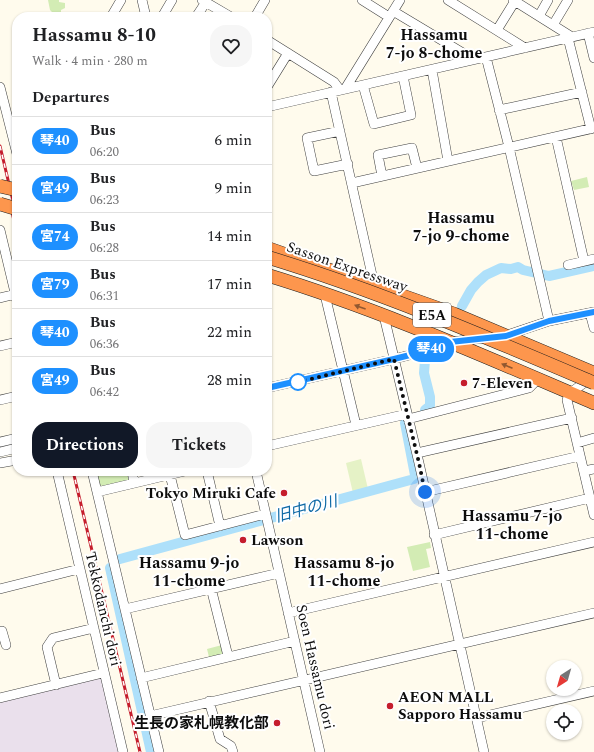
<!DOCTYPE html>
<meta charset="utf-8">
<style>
:root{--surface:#fff;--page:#f6f6f6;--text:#202124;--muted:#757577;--line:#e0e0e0;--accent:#111827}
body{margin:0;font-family:Spectral,"Noto Sans JP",serif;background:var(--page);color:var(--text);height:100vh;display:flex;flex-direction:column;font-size:15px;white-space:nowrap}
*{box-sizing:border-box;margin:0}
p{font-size:13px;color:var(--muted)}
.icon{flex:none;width:22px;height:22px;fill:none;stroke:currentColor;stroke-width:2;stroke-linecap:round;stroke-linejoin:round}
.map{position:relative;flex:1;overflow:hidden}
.side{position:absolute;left:12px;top:12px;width:260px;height:464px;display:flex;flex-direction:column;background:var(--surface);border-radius:16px;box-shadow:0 1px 3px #0004}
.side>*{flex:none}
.badge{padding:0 8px;border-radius:13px;font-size:14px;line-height:26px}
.needle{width:26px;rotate:217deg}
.buttons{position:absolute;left:546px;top:660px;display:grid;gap:8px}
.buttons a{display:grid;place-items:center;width:36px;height:36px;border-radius:50%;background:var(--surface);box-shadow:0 1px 3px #0004;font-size:20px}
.you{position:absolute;width:20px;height:20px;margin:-10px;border:3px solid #fff;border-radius:50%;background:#1a73e8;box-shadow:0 0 0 6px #1a73e833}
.map>.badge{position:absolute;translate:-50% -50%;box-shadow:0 0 0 2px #fff}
h2{padding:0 20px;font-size:15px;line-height:36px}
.round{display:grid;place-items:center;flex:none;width:42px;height:42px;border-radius:16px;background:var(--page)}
.overview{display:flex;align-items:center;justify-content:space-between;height:68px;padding:0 20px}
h1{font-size:19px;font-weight:700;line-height:30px}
.primary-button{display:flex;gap:8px;margin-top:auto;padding:8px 20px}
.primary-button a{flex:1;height:46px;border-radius:16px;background:var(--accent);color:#fff;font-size:16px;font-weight:700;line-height:46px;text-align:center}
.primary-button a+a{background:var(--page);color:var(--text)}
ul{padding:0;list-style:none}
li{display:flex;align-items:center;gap:12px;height:48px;padding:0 20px;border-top:1px solid var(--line)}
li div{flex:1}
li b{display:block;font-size:15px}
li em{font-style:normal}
li .badge{min-width:44px;font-weight:700;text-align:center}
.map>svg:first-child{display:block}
.industrial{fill:#eae0ec}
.green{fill:#d3ecb4}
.pitch{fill:#e5f2c6}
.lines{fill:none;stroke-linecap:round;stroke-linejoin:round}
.river{stroke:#aee0fa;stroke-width:10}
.minor-casing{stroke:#404040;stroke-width:10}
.highway-casing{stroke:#1e1e1e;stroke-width:14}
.minor{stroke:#fff;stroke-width:9}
.highway{stroke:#fd964d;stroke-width:13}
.rail-casing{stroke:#c51d2c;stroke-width:3}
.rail{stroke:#fff;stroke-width:1.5;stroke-dasharray:4.5;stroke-linecap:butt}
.highway-bridge-casing{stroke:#1e1e1e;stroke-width:14;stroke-linecap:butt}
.highway-bridge{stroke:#fd964d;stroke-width:13}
.oneway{fill:#915830}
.line-casing{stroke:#fff;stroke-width:9}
.line{stroke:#1e90ff;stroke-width:6}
.walk{stroke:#0d0d0d;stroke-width:4;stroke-dasharray:0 7.2}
.stop-dot{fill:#fff;stroke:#1e90ff;stroke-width:2}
.poi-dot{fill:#c51d2c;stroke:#fff;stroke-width:1.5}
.labels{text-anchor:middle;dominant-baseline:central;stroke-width:4;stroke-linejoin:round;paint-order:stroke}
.shield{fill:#fff;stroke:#565656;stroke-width:1}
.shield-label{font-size:14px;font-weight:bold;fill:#0d0d0d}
.street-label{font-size:15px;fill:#0d0d0d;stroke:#fff}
.poi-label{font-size:15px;font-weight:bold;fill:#0d0d0d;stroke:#fff;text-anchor:start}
.neighbourhood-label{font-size:16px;font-weight:bold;fill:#0d0d0d;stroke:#fff}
.water-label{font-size:16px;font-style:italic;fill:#0f6aa6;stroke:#fff}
</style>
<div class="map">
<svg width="594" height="752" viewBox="0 0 594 752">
<rect width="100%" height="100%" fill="#fffbed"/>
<!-- industrial -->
<path class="industrial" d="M107,668L127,752H0V695Z"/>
<!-- green -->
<path class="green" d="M48,0H59V2L65,3V8L61,10V17H57L50,10Z
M587,177L589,187L574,190L571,181Z
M97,471H128L129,480L102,486L99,484Z
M430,542L431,548L426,549L430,567L413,571L407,547Z
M222,645L224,652L222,654L209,657L207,649Z"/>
<!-- pitch -->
<path class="pitch" d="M361,459L368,489L353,493L346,463Z"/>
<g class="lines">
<!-- river -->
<path class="river" d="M462,306L471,290L478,282L486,275L501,268L511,269L518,267L523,270L549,276L594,266
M425,360L424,373L430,397V406L425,410
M120,559L414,479L415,475L405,423
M110,568L151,752"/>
<defs>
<path id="minor" d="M142,0L146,17
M202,0L231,17
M362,0L389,17
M448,0L525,48
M513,0L572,37
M393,11L463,53L471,60
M539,16L548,0
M111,17L121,0
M162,17L172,0
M196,17L206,2
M255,17L265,0
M553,25L568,0
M497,30L515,1
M588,33L594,58
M568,38L591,129
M267,40L334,82L340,90
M486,57L509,147L549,321
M432,70L448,161
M363,85L374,124L411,115L403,76
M0,87L17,154
M267,87L288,53
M345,89L400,0
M331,92L372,275L373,285
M267,107L594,32
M499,110L582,92
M340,131L307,138L314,171L348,164
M556,137L584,261
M382,176L378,155L412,148L417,168
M352,183L594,128
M0,230L17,301
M568,265L594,259
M325,295L356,425
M0,298L16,294
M590,313L594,328
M384,316L419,463L484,752
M504,336L549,321L594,312
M0,346L17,342
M591,378L570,393L567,400L594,515
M267,388L394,359L437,348L450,342L485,338
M0,400L17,396
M408,419L529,388L538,379
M0,442L17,438
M577,443L594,438
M267,446L407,414
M0,452L17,448
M417,453L572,418
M0,463L17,460
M57,471L123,752
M92,471L159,752
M132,471L134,483
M169,471L185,535L265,514
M207,471L220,526
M256,471L320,752
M584,471L594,469
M97,492L185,471
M425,492L580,456
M434,535L590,498
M211,588L228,656
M0,589L79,569
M125,609L279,573
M288,613L594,542
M0,632L2,631L6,645
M141,678L295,641
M56,685L47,647L53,638L94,628
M0,698L103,673
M209,701L220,739L231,746L233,752
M150,716L594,613
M477,718L594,691"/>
<path id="highway" d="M267,248L454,314L594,373
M267,275C379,309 486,357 594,403"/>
</defs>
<!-- minor casing -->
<use href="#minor" class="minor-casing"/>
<!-- highway casing -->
<use href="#highway" class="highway-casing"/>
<!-- minor -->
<use href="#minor" class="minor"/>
<!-- highway -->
<use href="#highway" class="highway"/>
<defs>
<path id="rail" d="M0,146L17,218
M12,212L17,234
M73,471L140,752"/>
</defs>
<!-- rail casing -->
<use href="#rail" class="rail-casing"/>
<!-- rail -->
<use href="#rail" class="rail"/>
<defs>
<path id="highway-bridge" d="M0,186L17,190
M0,204L17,209
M267,257C379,291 486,337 594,383"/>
</defs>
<!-- highway-bridge casing -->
<use href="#highway-bridge" class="highway-bridge-casing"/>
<!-- highway-bridge -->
<use href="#highway-bridge" class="highway-bridge"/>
</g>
<!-- one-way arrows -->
<defs><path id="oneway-solid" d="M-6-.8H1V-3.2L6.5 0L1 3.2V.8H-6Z"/></defs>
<g class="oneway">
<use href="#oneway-solid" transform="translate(360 307) rotate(-160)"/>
<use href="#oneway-solid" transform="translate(507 366) rotate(-157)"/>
</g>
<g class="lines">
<defs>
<path id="line" d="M267,388L394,359L438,348L450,342L506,336L549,321L594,312"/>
</defs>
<!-- line casing -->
<use href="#line" class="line-casing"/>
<!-- line -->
<use href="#line" class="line"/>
<!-- walk -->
<path class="walk" d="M298,382L394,359L419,463L425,492"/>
</g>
<!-- markers -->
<circle class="stop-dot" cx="298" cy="382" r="8"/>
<g class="poi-dot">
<circle cx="464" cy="383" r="4"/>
<circle cx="284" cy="493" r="4"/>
<circle cx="243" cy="540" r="4"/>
<circle cx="390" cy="706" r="4"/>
<circle cx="277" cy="723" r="4"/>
</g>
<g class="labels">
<!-- shield labels -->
<rect class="shield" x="413" y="303" width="38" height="24" rx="3"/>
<g class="shield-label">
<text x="432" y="315">E5A</text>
</g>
<!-- street labels -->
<g class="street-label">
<text transform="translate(347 267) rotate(19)">Sasson Expressway</text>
<text transform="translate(103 609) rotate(77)">Tekkodanchi dori</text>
<text transform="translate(315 667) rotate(77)">Soen Hassamu dori</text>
</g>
<!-- poi labels -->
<g class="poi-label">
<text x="472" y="383">7-Eleven</text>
<text x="276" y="493" text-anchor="end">Tokyo Miruki Cafe</text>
<text x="251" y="540">Lawson</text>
<text x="398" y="697">AEON MALL<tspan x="398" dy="17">Sapporo Hassamu</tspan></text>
<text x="269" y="723" text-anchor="end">生長の家札幌教化部</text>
</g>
<!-- neighbourhood labels -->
<g class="neighbourhood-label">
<text x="434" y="35">Hassamu<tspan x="434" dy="18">7-jo 8-chome</tspan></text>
<text x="461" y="218">Hassamu<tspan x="461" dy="18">7-jo 9-chome</tspan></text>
<text x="512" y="516">Hassamu 7-jo<tspan x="512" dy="18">11-chome</tspan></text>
<text x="189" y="563">Hassamu 9-jo<tspan x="189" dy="18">11-chome</tspan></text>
<text x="344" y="563">Hassamu 8-jo<tspan x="344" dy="18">11-chome</tspan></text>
</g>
<!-- water labels -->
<g class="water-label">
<text transform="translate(306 509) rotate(-15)">旧中の川</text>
</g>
</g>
</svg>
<div class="buttons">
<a><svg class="needle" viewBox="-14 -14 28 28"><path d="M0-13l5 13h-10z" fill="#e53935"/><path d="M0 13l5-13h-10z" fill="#757577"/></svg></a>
<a><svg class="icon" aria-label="locate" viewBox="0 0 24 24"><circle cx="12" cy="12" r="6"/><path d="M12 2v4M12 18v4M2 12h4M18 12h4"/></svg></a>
</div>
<div class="you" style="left:425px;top:492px"></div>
<b class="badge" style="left:431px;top:349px;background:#1e90ff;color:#fff">琴40</b>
<section class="side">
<div class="overview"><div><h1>Hassamu 8-10</h1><p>Walk · 4 min · 280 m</p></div><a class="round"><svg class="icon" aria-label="heart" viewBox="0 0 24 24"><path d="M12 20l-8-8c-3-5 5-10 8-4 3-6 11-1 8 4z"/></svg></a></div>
<h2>Departures</h2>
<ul>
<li><span class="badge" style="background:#1e90ff;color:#fff">琴40</span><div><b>Bus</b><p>06:20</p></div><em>6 min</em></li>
<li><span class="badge" style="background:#1e90ff;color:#fff">宮49</span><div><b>Bus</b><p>06:23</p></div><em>9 min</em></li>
<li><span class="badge" style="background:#1e90ff;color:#fff">宮74</span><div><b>Bus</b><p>06:28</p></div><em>14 min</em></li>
<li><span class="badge" style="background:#1e90ff;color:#fff">宮79</span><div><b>Bus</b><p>06:31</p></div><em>17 min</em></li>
<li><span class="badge" style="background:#1e90ff;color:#fff">琴40</span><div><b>Bus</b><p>06:36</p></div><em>22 min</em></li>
<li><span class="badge" style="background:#1e90ff;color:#fff">宮49</span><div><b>Bus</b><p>06:42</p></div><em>28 min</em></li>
</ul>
<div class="primary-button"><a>Directions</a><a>Tickets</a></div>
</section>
</div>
